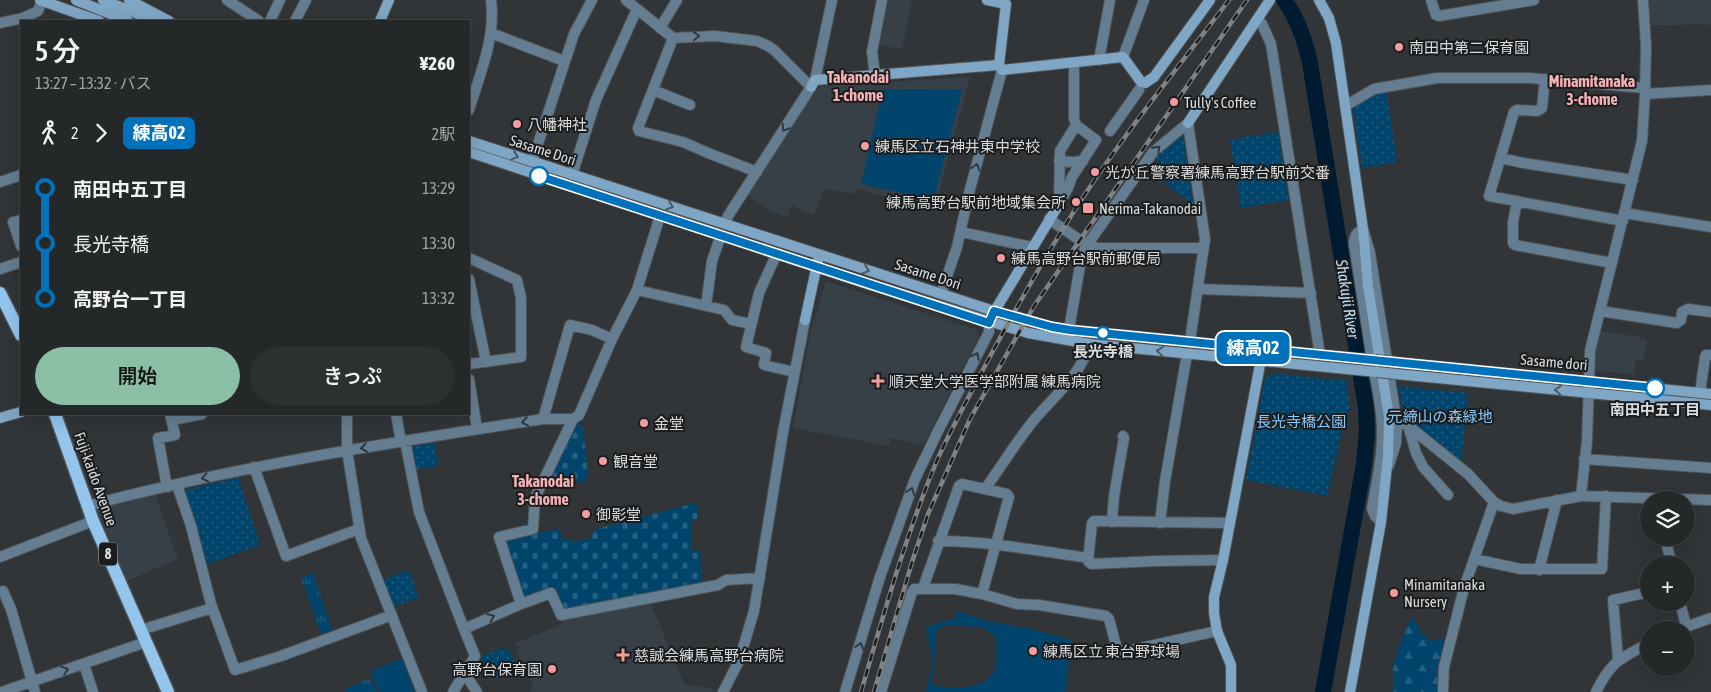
<!DOCTYPE html>
<html lang="ja">
<meta charset="utf-8">
<style>
:root{--surface:#252829;--page:#2d3031;--text:#f1f3f6;--muted:#a3a6a8;--line:#424446;--accent:#8abfa5}
body{margin:0;font-family:"Asap Condensed","Noto Sans JP",sans-serif;background:var(--page);color:var(--text);height:100vh;display:flex;flex-direction:column;font-size:19px;white-space:nowrap}
*{box-sizing:border-box;margin:0}
p{font-size:16px;color:var(--muted)}
.icon{flex:none;width:28px;height:28px;fill:none;stroke:currentColor;stroke-width:2;stroke-linecap:round;stroke-linejoin:round}
.map{position:relative;flex:1;overflow:hidden}
.sheet{position:absolute;left:20px;top:20px;width:450px;height:395px;display:flex;flex-direction:column;background:var(--surface);border-radius:0px;box-shadow:0 5px 20px #0002,0 0 0 1px var(--line)}
.sheet>*{flex:none}
.badge{padding:0 10px;border-radius:8px;font-size:18px;line-height:32px}
.fabs{position:absolute;left:1640px;top:491px;display:grid;gap:10px}
.fabs a{display:grid;place-items:center;width:55px;height:55px;border-radius:50%;background:var(--surface);box-shadow:0 5px 20px #0002,0 0 0 1px var(--line);font-size:25px}
.map>.badge{position:absolute;translate:-50% -50%;box-shadow:0 0 0 2px #fff}
.legs{display:flex;align-items:center;gap:8px;height:55px;padding:0 15px;font-size:16px}
.legs p{margin-inline-start:auto}
.headline{display:flex;align-items:center;justify-content:space-between;height:85px;padding:0 15px}
h1{font-size:28px;font-weight:600;line-height:38px}
.button{display:flex;gap:10px;margin-top:auto;padding:10px 15px}
.button a{flex:1;height:58px;border-radius:30px;background:var(--accent);color:#111;font-size:20px;font-weight:600;line-height:58px;text-align:center}
.button a+a{background:var(--page);color:var(--text)}
ul{padding:0 15px;list-style:none}
li{display:flex;align-items:center;gap:18px;height:55px;font-size:19px}
li i{display:grid;place-items:center;width:8px;height:100%;margin:0 6px;background:currentColor}
li i::after{content:'';width:12px;height:12px;margin:-6px;border:4px solid;border-radius:50%;background:var(--surface)}
li p{margin-inline-start:auto}
li:first-child i{background:linear-gradient(#0000 50%,currentColor 0)}
li:last-child i{background:linear-gradient(currentColor 50%,#0000 0)}
.map>svg:first-child{display:block}
.built{fill:#374047}
.grass{fill:url(#grass-tufts)}
.forest{fill:url(#forest-firs)}
.cemetery{fill:url(#cemetery-stones)}
.park{fill:url(#park-dots)}
.garden{fill:#01456c;fill-rule:evenodd}
.lines{fill:none;stroke-linecap:round;stroke-linejoin:round}
.river{stroke:#001b30;stroke-width:16}
.street-casing{stroke:#4f5355;stroke-width:12}
.secondary-casing{stroke:#4f5355;stroke-width:12}
.primary-casing{stroke:#4f5355;stroke-width:15}
.street{stroke:#657d90;stroke-width:10}
.secondary{stroke:#7fa6c4;stroke-width:10}
.primary{stroke:#93c5ed;stroke-width:12}
.rail-casing{stroke:#808385;stroke-width:4.5}
.rail{stroke:#1a1c1d;stroke-width:2.5;stroke-dasharray:8;stroke-linecap:butt}
.secondary-bridge-casing{stroke:#4f5355;stroke-width:12;stroke-linecap:butt}
.secondary-bridge{stroke:#7fa6c4;stroke-width:10}
.oneway{stroke:#303940}
.oneway2{stroke:#475a68}
.line-1-casing{stroke:#fff;stroke-width:11}
.line-1{stroke:#0072bc;stroke-width:8}
.poi-dot{fill:#f49b9f;stroke:#1a1c1d;stroke-width:2}
.stop-1-dot{fill:#fff;stroke:#0072bc;stroke-width:2.5}
.labels{text-anchor:middle;dominant-baseline:central;stroke-width:4;stroke-linejoin:round;paint-order:stroke}
.shield{fill:#1a1c1d;stroke:#a0a2a4;stroke-width:1}
.shield-label{font-size:14px;font-weight:bold;fill:#dadcde}
.poi-label{font-size:15px;fill:#dadcde;stroke:#1a1c1d;text-anchor:start}
.street-label{font-size:15px;fill:#dadcde;stroke:#1a1c1d}
.stop-label{font-size:15px;font-weight:bold;fill:#dadcde;stroke:#1a1c1d}
.park-label{font-size:15px;fill:#88c9fa;stroke:#1a1c1d}
.neighbourhood-label{font-size:16px;font-weight:bold;fill:#f5b1b4;stroke:#1a1c1d}
.water-label{font-size:16px;font-style:italic;fill:#bfdff8;stroke:#1a1c1d}
</style>
<div class="map">
<svg width="1711" height="692" viewBox="0 0 1711 692">
<defs>
<pattern id="grass-tufts" width="24" height="20" patternUnits="userSpaceOnUse" patternTransform="scale(1.25)"><rect width="24" height="20" fill="#01456c"/><path d="M3 7l-1-3M5 7V3M7 7l1-3M15 17l-1-3M17 17v-4M19 17l1-3" fill="none" stroke="#255f81"/></pattern>
<pattern id="forest-firs" width="22" height="20" patternUnits="userSpaceOnUse" patternTransform="scale(1.25)"><rect width="22" height="20" fill="#01456c"/><path d="M5 1l3.5 6h-7zM16 11l3.5 6h-7z" fill="#255f81"/></pattern>
<pattern id="cemetery-stones" width="16" height="16" patternUnits="userSpaceOnUse" patternTransform="scale(1.25)"><rect width="16" height="16" fill="#01456c"/><path d="M2 7V4a2 2 0 0 1 4 0v3zM10 15v-3a2 2 0 0 1 4 0v3z" fill="#255f81"/></pattern>
<pattern id="park-dots" width="8" height="8" patternUnits="userSpaceOnUse" patternTransform="scale(1.25)"><rect width="8" height="8" fill="#01456c"/><path d="M2 2h.1M6 6h.1" fill="none" stroke="#255f81" stroke-width="1.8" stroke-linecap="round"/></pattern>
</defs>
<rect width="100%" height="100%" fill="#313537"/>
<!-- built -->
<path class="built" d="M886,0H912L902,49L877,45Z
M1647,0H1711V26L1707,24L1649,26Z
M970,77L934,210L857,189L854,194L824,189L814,216L792,205L787,218L765,208L747,194L819,86Z
M826,281L977,330L979,336L923,445L891,438L889,446L793,428L810,333Z
M1599,331L1640,337V339L1647,340L1643,360L1636,359L1635,375L1593,370Z
M154,492L178,559L127,581L96,507Z
M650,601L684,684L714,689L713,692H531L530,689L534,687L518,654L519,649L515,643L561,625L562,626L564,618Z"/>
<!-- grass -->
<path class="grass" d="M313,573L332,630L321,634L301,577Z
M369,679L374,685L377,692H346L344,689Z"/>
<!-- forest -->
<path class="forest" d="M1413,617L1423,635L1427,637L1428,641L1441,638L1445,641L1438,692H1392C1395,686 1392,679 1393,672C1393,659 1405,627 1413,617Z"/>
<!-- cemetery -->
<path class="cemetery" d="M577,422L581,424L583,429L588,473L584,483L551,476Z
M698,502L697,519H691V549L692,551L700,550L702,583L563,610L553,590L526,599L522,598L504,540L506,538L560,529L562,539L576,541L592,538L593,530Z"/>
<!-- park -->
<path class="park" d="M1384,91L1387,93L1397,162L1362,168L1353,106L1372,94Z
M1278,132L1289,200L1241,208L1230,140Z
M1179,135L1183,136L1194,210L1186,199L1174,191L1165,182L1156,157Z
M1273,373L1335,380L1346,379L1350,408L1344,421L1327,496L1246,480L1265,379Z
M1398,386L1468,393L1461,463L1406,421Z
M431,443L435,445L438,466L415,469L411,450L414,446Z
M237,474L260,545L204,565L183,494L185,490L232,479L233,475Z
M409,570L419,597L394,607L383,580Z
M503,648L509,650L518,668L495,679L480,657Z"/>
<!-- garden -->
<path class="garden" d="M883,89L962,90L934,200L861,184Z
M957,610L983,620L1032,629L1071,640L1066,692H926L933,661L926,627L956,618ZM943,625L982,627L996,637C996,646 997,656 996,665C989,692 953,689 931,685L935,662V634Z
M402,658L415,692H379L370,671Z"/>
<g class="lines">
<!-- river -->
<path class="river" d="M1284,0C1298,19 1305,40 1310,63L1366,408L1367,431L1364,464L1323,692"/>
<defs>
<path id="street" d="M227,0L259,21
M626,0L673,38L715,36L757,41L768,46L774,50L811,87L728,216L725,224
M1431,0L1436,15L1439,16L1534,0
M1258,19L1262,24L1271,44L1320,355
M270,21L280,0
M295,21L306,0
M0,23L23,18L38,11L42,1
M660,28L677,0
M491,33L564,61
M673,38L638,128L639,131L683,142L708,153L757,172
M1123,57L1144,0
M1099,60L1110,0
M1074,63V118L1076,125
M875,75L872,52L882,0
M1545,79L1542,108L1537,111L1517,110L1514,112L1489,196L1623,221
M815,80L832,0
M653,90L690,105
M1645,94L1711,90
M1345,106L1374,89L1437,78H1529L1645,88
M469,110C480,74 496,37 491,0
M1076,125L1096,140L1072,177L1068,188L1059,204L1060,151Z
M1110,131L1139,90
M1501,158L1523,163L1633,180
M1059,161L1073,162L1083,161
M532,162L574,34L592,0
M572,175L596,100L637,9
M0,182L21,175
M1517,201L1513,222V243L1515,245L1612,263
M1624,213L1711,227
M1049,219L1087,245L1098,248H1204
M21,220L13,222L21,246
M961,232L1032,247
M777,253L759,293L746,347L766,353L764,365L794,372
M469,258L517,280L521,298V357L469,364
M0,269L21,262
M469,279L486,362
M1198,289L1311,293
M637,290L724,310L732,320L751,324
M941,294L957,247L969,193L1002,70
M706,306L712,261L721,235
M1600,311L1677,323L1681,320L1682,312L1688,309L1711,312
M1069,330L1082,254L1087,245L1153,152L1188,123L1205,239L1190,341
M1372,360L1354,244C1354,236 1356,233 1363,229L1370,253L1397,424L1396,443L1389,465
M1374,372C1378,391 1382,411 1382,431C1383,457 1376,483 1372,509L1375,516L1381,522
M469,379L477,429
M1700,393L1705,357L1706,355H1711
M347,414V450L361,538L422,692
M396,414L401,442
M543,419L570,325L592,330L612,339
M172,420L202,414
M1397,424H1406L1468,474L1494,502L1501,506L1513,509L1581,496L1711,500
M1408,425L1416,453L1423,467L1448,495
M405,441L419,512L464,629
M1584,459L1711,468
M254,467L286,556L359,529
M177,485L191,526L211,604L235,670L281,656L392,615
M167,487L158,438L175,435L170,414
M985,489C1001,467 1016,442 1034,420C1054,396 1080,376 1090,344
M1581,496L1587,441L1590,351L1642,141L1645,94L1646,46L1643,0
M87,506C237,466 390,443 543,419H573
M1112,522L1114,496L1124,438L1123,436
M1160,523L1165,481L1187,354
M1665,538L1672,565
M938,541C989,541 1039,551 1089,558
M0,557L93,521
M1474,559L1521,569H1602L1606,496
M1223,560L1156,561L1091,564L1088,561L1092,523L1094,521L1230,523
M1539,570L1557,500
M923,588L959,486L962,484L1007,494L1009,497L982,594
M3,591L11,609L35,692
M1680,602L1686,626
M521,604L499,537L533,529L535,498L573,419L579,415L612,339L637,290L660,216
M141,630L212,608
M1677,630L1711,618
M1618,659L1613,600L1649,592
M84,664L93,692
M464,676L469,680L477,692
M2,692L146,642
M453,692L475,656L464,629L521,604L551,593L561,615L718,585L726,580L760,578
M723,692L739,661L754,611L783,432L805,320
M845,692L880,577L915,479L938,431L989,332V323
M881,692L912,592L914,589H955L982,594L1017,604L1039,605L1106,616L1109,619L1118,653L1217,631
M1443,692L1444,667L1464,588L1494,502
M1596,692C1611,661 1620,659 1649,643"/>
<path id="secondary" d="M40,0L99,21
M76,0L128,21
M103,0L156,21
M129,0L169,21
M987,0L1006,4L999,65L1002,70L1123,57L1141,82L1145,83L1154,77L1210,0
M1319,0L1329,18L1336,43L1363,229L1368,286L1389,417L1388,456L1381,522L1350,692
M380,21L389,0
M811,87L815,80L999,65
M1188,123L1270,0
M469,141L994,311L1052,327L1069,330L1375,360
M469,152L871,285L1028,333L1090,344L1377,372
M991,317L1059,204
M805,320L818,260
M1393,362L1711,394
M1396,374L1711,405
M0,418L21,412
M1231,692V665L1217,631L1214,613V597L1223,560L1262,354"/>
<path id="primary" d="M0,293L21,335
M55,414L93,521L168,692"/>
</defs>
<!-- street casing -->
<use href="#street" class="street-casing"/>
<!-- secondary casing -->
<use href="#secondary" class="secondary-casing"/>
<!-- primary casing -->
<use href="#primary" class="primary-casing"/>
<!-- street -->
<use href="#street" class="street"/>
<!-- secondary -->
<use href="#secondary" class="secondary"/>
<!-- primary -->
<use href="#primary" class="primary"/>
<defs>
<path id="rail" d="M861,692C884,613 906,534 938,458C955,421 975,385 994,349C1030,283 1068,216 1112,155C1149,102 1190,52 1229,0
M874,692L912,562L928,514L970,419L1034,306L1247,0"/>
</defs>
<!-- rail casing -->
<use href="#rail" class="rail-casing"/>
<!-- rail -->
<use href="#rail" class="rail"/>
<defs>
<path id="secondary-bridge" d="M1375,360L1393,362
M1377,372L1396,374"/>
</defs>
<!-- secondary-bridge casing -->
<use href="#secondary-bridge" class="secondary-bridge-casing"/>
<!-- secondary-bridge -->
<use href="#secondary-bridge" class="secondary-bridge"/>
</g>
<!-- one-way arrows -->
<defs><path id="oneway-chevron" d="M-2-3.5L2.5 0L-2 3.5" fill="none" stroke-width="1.6" stroke-linecap="round" stroke-linejoin="round" transform="scale(1.25)"/></defs>
<g class="oneway">
<use href="#oneway-chevron" transform="translate(696 36) rotate(-4)"/>
<use href="#oneway-chevron" transform="translate(785 128) rotate(123)"/>
<use href="#oneway-chevron" transform="translate(1157 149) rotate(-45)"/>
<use href="#oneway-chevron" transform="translate(976 167) rotate(-75)"/>
<use href="#oneway-chevron" transform="translate(976 356) rotate(-63)"/>
<use href="#oneway-chevron" transform="translate(525 422) rotate(171)"/>
<use href="#oneway-chevron" transform="translate(364 448) rotate(171)"/>
<use href="#oneway-chevron" transform="translate(205 478) rotate(167)"/>
<use href="#oneway-chevron" transform="translate(911 491) rotate(-70)"/>
<use href="#oneway-chevron" transform="translate(491 617) rotate(-24)"/>
<use href="#oneway-chevron" transform="translate(860 646) rotate(-72)"/>
<use href="#oneway-chevron" transform="translate(65 670) rotate(-19)"/>
</g>
<g class="oneway2">
<use href="#oneway-chevron" transform="translate(515 156) rotate(18)"/>
<use href="#oneway-chevron" transform="translate(670 206) rotate(18)"/>
<use href="#oneway-chevron" transform="translate(866 270) rotate(19)"/>
<use href="#oneway-chevron" transform="translate(1160 351) rotate(-174)"/>
<use href="#oneway-chevron" transform="translate(1558 390) rotate(-175)"/>
</g>
<g class="lines">
<defs>
<path id="line-1" d="M539,176L989,323L994,311L1052,327L1070,330L1655,388"/>
</defs>
<!-- line-1 casing -->
<use href="#line-1" class="line-1-casing"/>
<!-- line-1 -->
<use href="#line-1" class="line-1"/>
</g>
<!-- markers -->
<g class="poi-dot">
<circle cx="1399" cy="47" r="5"/>
<circle cx="1174" cy="102" r="5"/>
<circle cx="517" cy="124" r="5"/>
<circle cx="865" cy="146" r="5"/>
<circle cx="1095" cy="172" r="5"/>
<circle cx="1076" cy="202" r="5"/>
<rect x="1082" y="202" width="12" height="12" rx="2.5"/>
<circle cx="1001" cy="258" r="5"/>
<path d="M875.5 373.5h5v5h5v5h-5v5h-5v-5h-5v-5h5z"/>
<circle cx="644" cy="423" r="5"/>
<circle cx="603" cy="461" r="5"/>
<circle cx="586" cy="514" r="5"/>
<circle cx="1394" cy="593" r="5"/>
<circle cx="1033" cy="651" r="5"/>
<path d="M620.5 647.5h5v5h5v5h-5v5h-5v-5h-5v-5h5z"/>
<circle cx="552" cy="669" r="5"/>
</g>
<g class="stop-1-dot">
<circle cx="539" cy="176" r="9"/>
<circle cx="1103" cy="333" r="6"/>
<circle cx="1655" cy="388" r="9"/>
</g>
<g class="labels">
<!-- shield labels -->
<rect class="shield" x="99" y="542.5" width="18" height="23" rx="4"/>
<g class="shield-label">
<text x="108" y="554">8</text>
</g>
<!-- poi labels -->
<g class="poi-label">
<text x="1409" y="47">南田中第二保育園</text>
<text x="1184" y="102">Tully's Coffee</text>
<text x="527" y="124">八幡神社</text>
<text x="875" y="146">練馬区立石神井東中学校</text>
<text x="1105" y="172">光が丘警察署練馬高野台駅前交番</text>
<text x="1066" y="202" text-anchor="end">練馬高野台駅前地域集会所</text>
<text x="1099" y="208">Nerima-Takanodai</text>
<text x="1011" y="258">練馬高野台駅前郵便局</text>
<text x="889" y="381">順天堂大学医学部附属 練馬病院</text>
<text x="654" y="423">金堂</text>
<text x="613" y="461">観音堂</text>
<text x="596" y="514">御影堂</text>
<text x="1404" y="584">Minamitanaka<tspan x="1404" dy="17">Nursery</tspan></text>
<text x="1043" y="651">練馬区立 東台野球場</text>
<text x="634" y="655">慈誠会練馬高野台病院</text>
<text x="542" y="669" text-anchor="end">高野台保育園</text>
</g>
<!-- street labels -->
<g class="street-label">
<text transform="translate(543 150) rotate(18)">Sasame Dori</text>
<text transform="translate(928 274) rotate(18)">Sasame Dori</text>
<text transform="translate(1554 362) rotate(5)">Sasame dori</text>
<text transform="translate(96 479) rotate(70)">Fuji-kaido Avenue</text>
</g>
<!-- stop labels -->
<g class="stop-label">
<text x="1103" y="351">長光寺橋</text>
<text x="1655" y="409">南田中五丁目</text>
</g>
<!-- park labels -->
<g class="park-label">
<text x="1440" y="416">元締山の森緑地</text>
<text x="1301" y="421">長光寺橋公園</text>
</g>
<!-- neighbourhood labels -->
<g class="neighbourhood-label">
<text x="858" y="77">Takanodai<tspan x="858" dy="18">1-chome</tspan></text>
<text x="1592" y="81">Minamitanaka<tspan x="1592" dy="18">3-chome</tspan></text>
<text x="543" y="481">Takanodai<tspan x="543" dy="18">3-chome</tspan></text>
</g>
<!-- water labels -->
<g class="water-label">
<text transform="translate(1348 299) rotate(81)">Shakujii River</text>
</g>
</g>
</svg>
<div class="fabs">
<a><svg class="icon" aria-label="layers" viewBox="0 0 24 24"><path d="M12 4l9 5-9 5-9-5zM3 14l9 5 9-5"/></svg></a>
<a>+</a>
<a>−</a>
</div>
<b class="badge" style="left:1253px;top:348px;background:#0072bc;color:#fff">練高02</b>
<section class="sheet">
<div class="headline"><div><h1>5 分</h1><p>13:27 – 13:32 · バス</p></div><b>¥260</b></div>
<div class="legs"><svg class="icon" aria-label="walk" viewBox="0 0 24 24"><circle cx="13" cy="4" r="2"/><path d="M13 8l-2 6 4 7M11 14l-3 7M7 12l3-4h3l4 4"/></svg>2<svg class="icon" aria-label="forward" viewBox="0 0 24 24"><path d="M9 5l7 7-7 7"/></svg><b class="badge" style="background:#0072bc;color:#fff">練高02</b><p>2駅</p></div>
<ul>
<li><i style="color:#0072bc"></i><b>南田中五丁目</b><p>13:29</p></li>
<li><i style="color:#0072bc"></i><span>長光寺橋</span><p>13:30</p></li>
<li><i style="color:#0072bc"></i><b>高野台一丁目</b><p>13:32</p></li>
</ul>
<div class="button"><a>開始</a><a>きっぷ</a></div>
</section>
</div>
